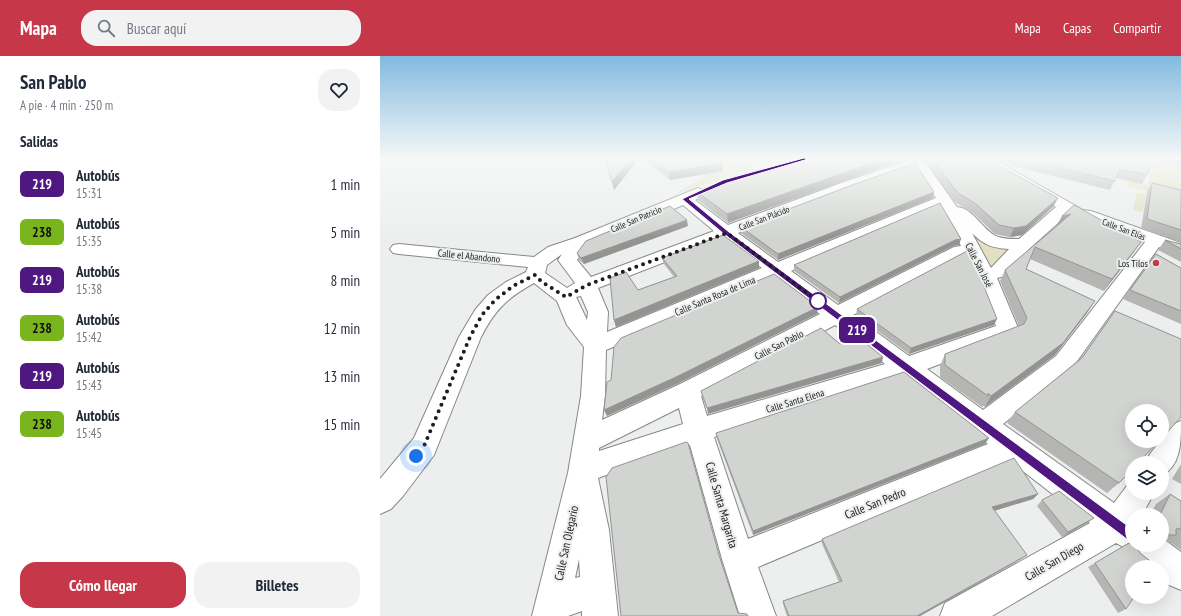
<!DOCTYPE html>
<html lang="es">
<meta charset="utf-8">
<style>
:root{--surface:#fff;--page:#f2f2f3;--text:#1f2937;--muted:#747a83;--accent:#c7374a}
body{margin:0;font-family:"PT Sans Narrow",sans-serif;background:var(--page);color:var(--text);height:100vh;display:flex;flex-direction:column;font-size:15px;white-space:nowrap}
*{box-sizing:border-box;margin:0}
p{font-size:13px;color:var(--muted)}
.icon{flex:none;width:22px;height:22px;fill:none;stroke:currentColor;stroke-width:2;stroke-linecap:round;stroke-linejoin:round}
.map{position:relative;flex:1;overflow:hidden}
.details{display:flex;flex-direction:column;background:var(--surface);width:380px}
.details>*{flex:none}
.badge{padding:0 8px;border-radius:6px;font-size:14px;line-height:26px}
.controls{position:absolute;left:745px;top:348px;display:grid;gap:8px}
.controls a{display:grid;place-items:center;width:44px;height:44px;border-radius:50%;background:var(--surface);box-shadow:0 4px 16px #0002;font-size:20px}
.you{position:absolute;width:20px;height:20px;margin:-10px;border:3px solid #fff;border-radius:50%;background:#1a73e8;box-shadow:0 0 0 6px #1a73e833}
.map>.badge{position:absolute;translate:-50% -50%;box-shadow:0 0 0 2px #fff}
h2{padding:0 20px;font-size:15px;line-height:36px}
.round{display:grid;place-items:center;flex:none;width:42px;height:42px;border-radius:16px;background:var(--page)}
.overview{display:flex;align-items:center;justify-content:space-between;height:68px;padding:0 20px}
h1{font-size:19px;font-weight:600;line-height:30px}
.primary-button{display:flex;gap:8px;margin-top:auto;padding:8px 20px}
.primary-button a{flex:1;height:46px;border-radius:16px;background:var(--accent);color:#fff;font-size:16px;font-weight:600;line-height:46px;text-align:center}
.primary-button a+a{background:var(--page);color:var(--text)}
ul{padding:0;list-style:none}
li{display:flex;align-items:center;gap:12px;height:48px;padding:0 20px}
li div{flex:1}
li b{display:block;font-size:15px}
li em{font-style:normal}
li .badge{min-width:44px;font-weight:700;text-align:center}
header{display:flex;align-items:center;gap:24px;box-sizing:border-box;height:56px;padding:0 20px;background:var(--accent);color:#fff}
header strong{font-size:19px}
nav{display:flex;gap:22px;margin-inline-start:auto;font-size:14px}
.search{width:280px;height:36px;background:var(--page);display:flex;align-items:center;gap:10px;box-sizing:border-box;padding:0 14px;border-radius:16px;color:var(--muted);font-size:15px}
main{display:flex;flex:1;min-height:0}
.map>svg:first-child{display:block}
.green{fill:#e3e0c2}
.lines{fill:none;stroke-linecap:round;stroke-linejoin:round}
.minor-casing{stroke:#868987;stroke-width:2}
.minor{fill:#fff;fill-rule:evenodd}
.wall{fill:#b5b6b4}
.shaded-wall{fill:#939492}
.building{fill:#d2d4d1;stroke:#939492}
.line{fill:#4f1780;stroke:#fff}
.walk{stroke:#1c1d1c;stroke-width:4;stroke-dasharray:0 7.2}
.poi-dot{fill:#c7374a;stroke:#ecefed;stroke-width:1.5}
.stop-dot{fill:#fff;stroke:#4f1780;stroke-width:2}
.labels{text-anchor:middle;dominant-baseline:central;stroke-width:4;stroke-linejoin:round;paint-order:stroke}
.far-street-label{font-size:9px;fill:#1c1d1c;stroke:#ecefed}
.street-label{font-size:10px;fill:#1c1d1c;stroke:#ecefed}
.poi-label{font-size:10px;fill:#1c1d1c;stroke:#ecefed;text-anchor:end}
.near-street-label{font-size:12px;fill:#1c1d1c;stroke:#ecefed}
</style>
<header>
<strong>Mapa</strong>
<div class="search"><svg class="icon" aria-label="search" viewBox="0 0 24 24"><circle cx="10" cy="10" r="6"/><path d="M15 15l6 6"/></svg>Buscar aquí</div>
<nav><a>Mapa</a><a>Capas</a><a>Compartir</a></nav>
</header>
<main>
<section class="details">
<div class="overview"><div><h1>San Pablo</h1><p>A pie · 4 min · 250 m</p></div><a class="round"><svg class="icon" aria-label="heart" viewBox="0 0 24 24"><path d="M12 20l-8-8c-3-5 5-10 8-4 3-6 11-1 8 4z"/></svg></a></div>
<h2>Salidas</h2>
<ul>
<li><span class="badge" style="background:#4f1780;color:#fff">219</span><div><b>Autobús</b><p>15:31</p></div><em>1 min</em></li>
<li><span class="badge" style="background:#79b51d;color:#111">238</span><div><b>Autobús</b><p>15:35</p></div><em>5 min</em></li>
<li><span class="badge" style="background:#4f1780;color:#fff">219</span><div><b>Autobús</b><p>15:38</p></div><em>8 min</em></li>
<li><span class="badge" style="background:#79b51d;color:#111">238</span><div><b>Autobús</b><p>15:42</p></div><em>12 min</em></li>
<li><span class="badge" style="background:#4f1780;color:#fff">219</span><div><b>Autobús</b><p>15:43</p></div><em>13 min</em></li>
<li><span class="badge" style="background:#79b51d;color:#111">238</span><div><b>Autobús</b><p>15:45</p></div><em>15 min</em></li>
</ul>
<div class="primary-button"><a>Cómo llegar</a><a>Billetes</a></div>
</section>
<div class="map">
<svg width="801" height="560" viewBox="0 0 801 560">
<rect width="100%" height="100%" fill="#ecefed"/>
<!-- green -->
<path class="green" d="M337,103H372L380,109L296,138L332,115Z
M772,106L801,112V143L746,130L747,125L768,129Z
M757,136L766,138L763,156L753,154Z
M592,181H598L612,192L627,191L632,194L612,213Z"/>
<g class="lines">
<defs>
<path id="minor" d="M529,103H543L577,151C592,152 602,172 614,179C621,183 631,183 639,183L676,151L598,106L596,103H613L703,154L711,155L801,187V198L779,191L692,312L623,368L734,447L749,427L752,425V437H774L762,459H752V489H782V482L801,496V534L789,529L782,523V511H766L753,500L750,495L736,487L612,560H560L565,547L710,467L630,405L378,511L396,560H360L342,503L310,389L218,422L229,474L238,560H202V555L188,560H152L188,417L201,340L204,291L187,269L177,245L154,227C128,241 114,255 101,281L54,399L23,440L11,453L0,458V423L34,382L79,281L95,254L108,239L126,226L146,216L148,211L19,198L13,197L10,193L13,189L19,188L154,201L168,191L195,182L318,132L323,134L326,137L323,140L315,144L348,169L464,126L530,104ZM535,111L556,142L398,206L358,177L474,132ZM303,149L334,175L211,221L197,204L207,190ZM558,151H561L581,190L574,191L458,249L411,215ZM688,158C698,164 711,176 723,171L765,186L676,300L603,354L547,313L636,279L639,274L617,222L625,220L649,193ZM592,177C604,189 612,192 629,193L611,212ZM344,183L382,212L227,276L228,256L218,232ZM182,198L178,204L195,227L187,232L165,217L167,209ZM584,200H586L596,219L616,270L529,300L473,259ZM394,222L440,258L298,329L222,364L225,340L226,294ZM201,240L208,256L207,264L196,241ZM455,269L505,308L327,360L321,340ZM522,321L608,388L368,483L334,381ZM299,352L303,368L219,395V392ZM199,503L200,521L195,522Z
M801,365C801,386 801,410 782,419V407H766L770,398L780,385H782C783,375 792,368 801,365Z"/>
</defs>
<!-- minor casing -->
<use href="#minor" class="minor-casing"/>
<!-- minor -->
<use href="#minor" class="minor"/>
</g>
<!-- wall -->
<path class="wall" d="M263,103H340L343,115L290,124Z
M544,103H607L678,142L673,151L642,179L630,181L615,178L593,157L575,146Z
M616,103H801V111L772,104L767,119L762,128L736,122L730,134L625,108Z
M350,122L348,167L318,144L317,136Z
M772,127L801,134V186L761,173L767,136Z
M553,142L398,204L361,177V171Z
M308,170L204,208L199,204L197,197Z
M676,170L753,197L724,235L650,203L646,213L707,257L675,299L605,351L603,350L602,351L560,321V310L565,298L639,270L620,225L625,214Z
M785,184L801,188V206L778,194Z
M579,189L573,190L459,247L414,215V209Z
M776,198L801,212V268L743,243Z
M282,202L379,205V212L236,271L234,264L258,234L294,221L284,208Z
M477,253L614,269L529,298L476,259Z
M727,266L739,427L727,437L627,367L635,356L701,302Z
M336,377L605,388L373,479L337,383Z
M801,408V428L792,423Z
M658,438L653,443L614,455L641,503L540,560H407L403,548V545L459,526L442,488V483Z
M790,438L801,445V494L787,484L782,487V459H770L776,448Z
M662,444L707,467L682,481L657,450Z
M749,487L746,553L738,557L708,511Z"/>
<!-- shaded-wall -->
<path class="shaded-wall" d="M251,103H259L234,134L232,126Z
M503,103H525L348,167L347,158Z
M342,107L343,115L290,124L289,116Z
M554,136L553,142L398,204V198Z
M678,142L673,151L642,179L630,181L634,172Z
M691,158L676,171L682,160Z
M307,164L308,170L204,208L201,202Z
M581,183L579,189L573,190L459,247L460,241L575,184Z
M761,186L753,197L724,235L732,223Z
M379,205V212L236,271L234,264Z
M715,245L707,257L675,299L605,351L611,340Z
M438,251L437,258L297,328L227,360L224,354Z
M617,263L614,269L529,298L531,292Z
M503,301L502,307L328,358L327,352Z
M609,382L605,388L373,479V475Z
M658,438L653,443L607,457L612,451Z
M714,462L707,467L682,481L688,476Z
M647,499L641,503L540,560H537Z"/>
<!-- building -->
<path class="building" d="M225,103H251L232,126Z
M271,103H340L342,107L289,116Z
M417,103H503L347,158L317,136L350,122Z
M552,103H607L678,142L646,170L634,172L619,169L596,148L578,137Z
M642,103H773L767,119L739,113L735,125Z
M535,107L554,136L398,198L361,171L475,128Z
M772,127L801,134V174L767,163Z
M560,147L581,183L575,184L460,241L414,209Z
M694,149L761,186L732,223L655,191L646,213L715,245L683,287L611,340L608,337V340L565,309V298L644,268L647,262L625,214L691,158L682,160Z
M290,150L307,164L201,202L197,197L206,185Z
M343,179L379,205L234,264L230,222L246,216L258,234L297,220L282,202Z
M785,184L801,188V193Z
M587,195L597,213L617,263L531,292L477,253Z
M776,198L801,212V255L750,234Z
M394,218L438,251L296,321L224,354L227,326L231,324L234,291L241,282Z
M735,255L801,283V361L782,382V355H752V385H779L758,407H752V414L739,427L635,356L702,302Z
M441,272L460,288L479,282L503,301L327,352L321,335Z
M524,316L609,382L373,475L336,377Z
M306,386L308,387L339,499L358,557L367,558L368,560H241L226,421L232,412Z
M634,402L658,438L612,451L647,499L537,560H409L403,545L462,525L442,483Z
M679,435L714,462L688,476L662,444Z
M790,438L801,445V474L798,472L796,473V479H789L782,464V459H780Z
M749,487L757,492L760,497L774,508L773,511H752V541H754L746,553L715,507Z"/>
<!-- sky -->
<linearGradient id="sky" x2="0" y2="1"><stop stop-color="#83badf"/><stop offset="0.57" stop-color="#f6f8f7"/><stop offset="1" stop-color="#f6f8f7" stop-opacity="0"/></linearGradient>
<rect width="801" height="181" fill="url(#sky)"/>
<!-- line -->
<path class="line" d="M424,102L428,103L347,127L309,143L349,176L756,476L758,480L756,484L752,486L748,484L344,178L302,143L343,124Z"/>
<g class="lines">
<!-- walk -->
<path class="walk" d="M36,400L44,390L90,281L102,259L115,244L133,230L155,219L162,226L186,241L207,229L347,177L438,245"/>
</g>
<!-- markers -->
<circle class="poi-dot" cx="776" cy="207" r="4"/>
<circle class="stop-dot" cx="438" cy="245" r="8"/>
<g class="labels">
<!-- far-street labels -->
<g class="far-street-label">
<text transform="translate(384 162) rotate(-21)">Calle San Plácido</text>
<text transform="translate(256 163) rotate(-23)">Calle San Patricio</text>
<text transform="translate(744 173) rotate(21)">Calle San Elías</text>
</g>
<!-- street labels -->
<g class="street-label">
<text transform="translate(89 200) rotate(6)">Calle el Abandono</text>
<text transform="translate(599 209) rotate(63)">Calle San José</text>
<text transform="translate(335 240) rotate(-23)">Calle Santa Rosa de Lima</text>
<text transform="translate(399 289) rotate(-27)">Calle San Pablo</text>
<text transform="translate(415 345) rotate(-17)">Calle Santa Elena</text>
</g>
<!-- poi labels -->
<g class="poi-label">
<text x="768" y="207">Los Tilos</text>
</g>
<!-- near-street labels -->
<g class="near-street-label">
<text transform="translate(495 447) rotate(-22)">Calle San Pedro</text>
<text transform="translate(342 449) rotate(74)">Calle Santa Margarita</text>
<text transform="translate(186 487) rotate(-78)">Calle San Olegario</text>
<text transform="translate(674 505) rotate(-30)">Calle San Diego</text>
</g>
</g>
</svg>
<div class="controls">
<a><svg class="icon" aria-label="locate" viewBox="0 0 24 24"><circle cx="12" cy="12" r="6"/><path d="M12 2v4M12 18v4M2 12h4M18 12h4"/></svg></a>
<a><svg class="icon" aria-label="layers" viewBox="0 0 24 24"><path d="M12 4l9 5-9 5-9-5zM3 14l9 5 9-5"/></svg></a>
<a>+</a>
<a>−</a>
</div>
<div class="you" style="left:36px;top:400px"></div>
<b class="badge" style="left:477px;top:274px;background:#4f1780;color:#fff">219</b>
</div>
</main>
